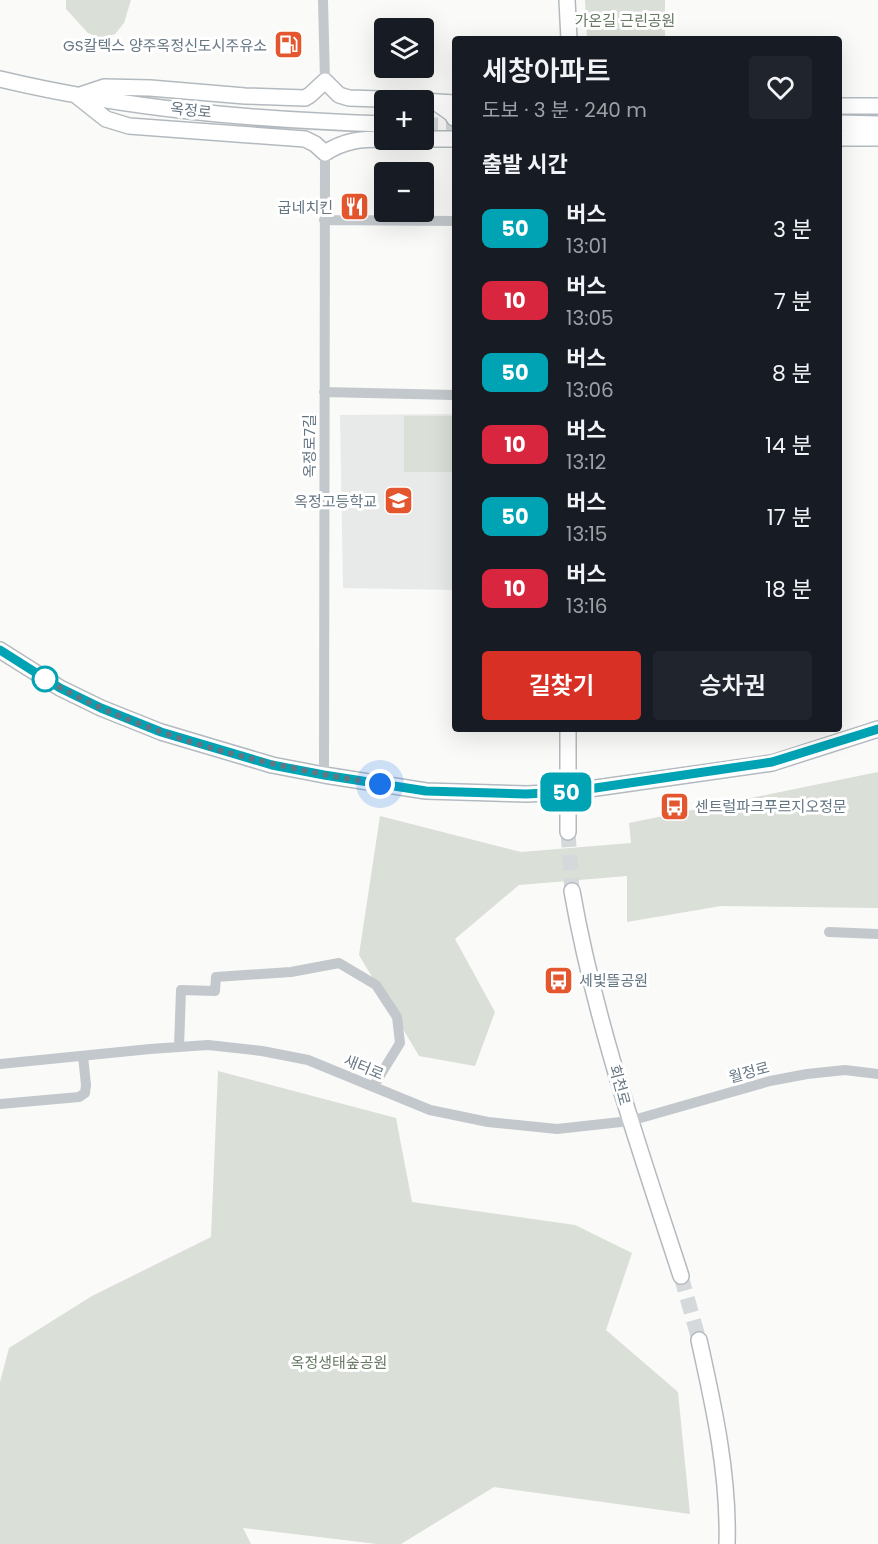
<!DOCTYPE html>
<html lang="ko">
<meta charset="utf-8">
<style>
:root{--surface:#171b24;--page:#20242c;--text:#f1f3f6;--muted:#9ea1a6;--accent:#d93025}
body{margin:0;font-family:Poppins,"Noto Sans KR",sans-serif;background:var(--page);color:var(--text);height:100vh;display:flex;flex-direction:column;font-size:22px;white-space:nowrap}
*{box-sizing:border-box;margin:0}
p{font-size:20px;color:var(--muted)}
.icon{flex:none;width:33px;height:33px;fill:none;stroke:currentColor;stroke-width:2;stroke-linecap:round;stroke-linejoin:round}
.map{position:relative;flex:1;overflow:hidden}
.side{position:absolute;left:452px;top:36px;width:390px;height:696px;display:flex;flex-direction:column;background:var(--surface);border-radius:6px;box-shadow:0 6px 24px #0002}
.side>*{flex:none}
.badge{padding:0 12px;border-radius:9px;font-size:21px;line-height:39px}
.tools{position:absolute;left:374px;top:18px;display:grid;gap:12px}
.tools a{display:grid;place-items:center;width:60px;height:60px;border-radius:6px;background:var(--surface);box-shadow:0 6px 24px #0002;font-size:30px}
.you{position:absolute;width:30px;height:30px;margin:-15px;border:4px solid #fff;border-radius:50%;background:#1a73e8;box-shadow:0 0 0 9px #1a73e833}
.map>.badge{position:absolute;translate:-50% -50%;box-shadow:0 0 0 3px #fff}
h2{padding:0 30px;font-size:22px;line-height:54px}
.round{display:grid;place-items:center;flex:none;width:63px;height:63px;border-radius:6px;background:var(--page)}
.summary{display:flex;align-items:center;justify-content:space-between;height:102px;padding:0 30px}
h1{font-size:28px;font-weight:600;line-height:45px}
.cta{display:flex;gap:12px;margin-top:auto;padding:12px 30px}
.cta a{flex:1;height:69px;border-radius:6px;background:var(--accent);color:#fff;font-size:24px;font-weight:600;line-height:69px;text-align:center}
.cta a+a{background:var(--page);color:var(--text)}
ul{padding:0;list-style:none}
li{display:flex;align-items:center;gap:18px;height:72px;padding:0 30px}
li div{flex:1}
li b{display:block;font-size:22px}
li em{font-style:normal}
li .badge{min-width:66px;font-weight:700;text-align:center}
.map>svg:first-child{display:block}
.built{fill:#e8e9e9}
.green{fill:#dadfd7}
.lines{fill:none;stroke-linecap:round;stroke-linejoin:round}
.secondary-tunnel{stroke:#d5d9db;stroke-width:15;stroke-dasharray:15 8;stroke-linecap:butt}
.secondary-casing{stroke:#b3babf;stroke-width:18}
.street{stroke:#c3c8cc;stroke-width:10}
.secondary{stroke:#fff;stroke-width:15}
.line-casing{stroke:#fff;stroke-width:14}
.line{stroke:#00a3b4;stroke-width:9}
.walk{stroke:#657683;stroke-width:6;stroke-dasharray:0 10.8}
.stop-dot{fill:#fff;stroke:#00a3b4;stroke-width:3}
.labels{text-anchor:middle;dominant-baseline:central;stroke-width:6;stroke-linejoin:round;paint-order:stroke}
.park-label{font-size:15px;fill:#687a64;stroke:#fff}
.poi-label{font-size:15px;fill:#657683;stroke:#fff;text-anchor:end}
.street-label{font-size:15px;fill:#657683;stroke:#fff}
</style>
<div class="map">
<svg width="878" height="1544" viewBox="0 0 878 1544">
<rect width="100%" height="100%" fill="#fafaf8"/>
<!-- built -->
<path class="built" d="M454,414V590L343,588L340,415Z"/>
<!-- green -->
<path class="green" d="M66,0H131L124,23L120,28L115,34L100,38L88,33L66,9Z
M585,0H665V39H587Z
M404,416H454V472H404Z
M878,772V908L721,906L627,922V876L519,885L455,939L495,1012L475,1066L419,1056L359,955L380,816L521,852L631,843L629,823Z
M218,1071L396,1118L412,1202L575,1225L632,1253L606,1330L678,1392L690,1514L494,1487L401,1544H377L243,1528L251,1544H0V1382L9,1348L92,1296L211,1237Z"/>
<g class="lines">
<!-- secondary-tunnel -->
<path class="secondary-tunnel" d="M423,125H454
M568,832L572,891
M681,1276L699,1340"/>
<defs>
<path id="secondary" d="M567,0L569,39
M0,79C125,109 256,120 384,124
M80,95L104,87L150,88L245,96L305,98L310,95L325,81L339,95L349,98L410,100
M77,96L106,119L129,126L305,139L315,144L325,153C345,140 361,139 384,139
M423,101L454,103
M435,102L452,114L454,118
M838,106H878
M838,123L878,124
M838,138H878
M423,139H454
M0,650L60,688L101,708L161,732L272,765L324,775L426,791L527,794L568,792L772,763L878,729
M568,832V729
M572,891C595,1022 640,1150 681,1276
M699,1340C714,1407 729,1475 727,1544"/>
</defs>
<!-- secondary casing -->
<use href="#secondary" class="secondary-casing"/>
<!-- street -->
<path class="street" d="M323,0L325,81
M324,220L454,221
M324,392L454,395
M324,775L325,153
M829,932L878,934
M179,1047L181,990L215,991L216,977L291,972L339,963L376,985L397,1017L400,1043L373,1087
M0,1064L150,1049L208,1045L262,1051L308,1060L430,1110L488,1122L557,1129L630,1121L770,1081L807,1074L845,1070L878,1074
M0,1104L79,1097L85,1093L86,1085L83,1056"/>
<!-- secondary -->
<use href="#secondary" class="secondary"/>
</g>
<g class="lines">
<defs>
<path id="line" d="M0,650L60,688L101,708L161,732L272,765L324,775L426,791L526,794L568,792L772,762L878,729"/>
</defs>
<!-- line casing -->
<use href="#line" class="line-casing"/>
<!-- line -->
<use href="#line" class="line"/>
<!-- walk -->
<path class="walk" d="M45,679L43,678C143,737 266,766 380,784"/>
</g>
<!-- icons -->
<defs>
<symbol id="fuel-square" viewBox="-11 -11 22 22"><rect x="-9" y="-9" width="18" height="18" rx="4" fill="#e4572e" stroke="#fff"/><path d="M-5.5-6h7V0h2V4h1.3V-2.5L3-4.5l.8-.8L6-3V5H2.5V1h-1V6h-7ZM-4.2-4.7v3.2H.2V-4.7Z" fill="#fff"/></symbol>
<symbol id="restaurant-square" viewBox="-11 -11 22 22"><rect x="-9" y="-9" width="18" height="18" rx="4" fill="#e4572e" stroke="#fff"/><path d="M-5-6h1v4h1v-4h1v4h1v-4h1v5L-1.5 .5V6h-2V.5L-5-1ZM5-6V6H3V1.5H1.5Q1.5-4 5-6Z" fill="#fff"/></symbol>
<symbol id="school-square" viewBox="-11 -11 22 22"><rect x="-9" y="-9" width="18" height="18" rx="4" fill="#e4572e" stroke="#fff"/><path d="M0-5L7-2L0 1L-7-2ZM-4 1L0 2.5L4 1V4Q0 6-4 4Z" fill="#fff"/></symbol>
<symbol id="bus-square" viewBox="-11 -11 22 22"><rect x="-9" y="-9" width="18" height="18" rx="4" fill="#e4572e" stroke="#fff"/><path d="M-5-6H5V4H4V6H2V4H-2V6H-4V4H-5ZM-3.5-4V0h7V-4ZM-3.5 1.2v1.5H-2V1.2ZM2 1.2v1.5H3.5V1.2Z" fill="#fff"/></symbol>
</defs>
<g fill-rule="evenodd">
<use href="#fuel-square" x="272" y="28" width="33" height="33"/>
<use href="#restaurant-square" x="338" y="190" width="33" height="33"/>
<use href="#school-square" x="382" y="484" width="33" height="33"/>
<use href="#bus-square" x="658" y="790" width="33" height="33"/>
<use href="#bus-square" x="542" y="964" width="33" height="33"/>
</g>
<!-- markers -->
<circle class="stop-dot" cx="45" cy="679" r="12"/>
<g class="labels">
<!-- park labels -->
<g class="park-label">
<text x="625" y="20">가온길 근린공원</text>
<text x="339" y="1362">옥정생태숲공원</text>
</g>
<!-- poi labels -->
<g class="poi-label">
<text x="267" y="45">GS칼텍스 양주옥정신도시주유소</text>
<text x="333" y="207">굽네치킨</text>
<text x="377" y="501">옥정고등학교</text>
<text x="695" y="806" text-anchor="start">센트럴파크푸르지오정문</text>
<text x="579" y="980" text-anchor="start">세빛뜰공원</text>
</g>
<!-- street labels -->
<g class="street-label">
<text transform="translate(191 110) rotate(6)">옥정로</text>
<text transform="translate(309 446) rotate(-90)">옥정로7길</text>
<text transform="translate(364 1067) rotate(22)">새터로</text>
<text transform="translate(749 1072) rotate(-15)">월정로</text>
<text transform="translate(620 1085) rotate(75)">회천로</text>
</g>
</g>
</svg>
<div class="tools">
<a><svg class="icon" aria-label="layers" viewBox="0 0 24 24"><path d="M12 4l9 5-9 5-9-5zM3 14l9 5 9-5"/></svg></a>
<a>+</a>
<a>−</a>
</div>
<div class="you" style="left:380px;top:784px"></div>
<b class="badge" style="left:566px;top:792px;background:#00a3b4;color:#fff">50</b>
<section class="side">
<div class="summary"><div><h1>세창아파트</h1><p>도보 · 3 분 · 240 m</p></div><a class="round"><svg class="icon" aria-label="heart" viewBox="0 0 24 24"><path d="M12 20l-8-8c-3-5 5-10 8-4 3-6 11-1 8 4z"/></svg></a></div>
<h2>출발 시간</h2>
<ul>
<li><span class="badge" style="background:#00a3b4;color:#fff">50</span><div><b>버스</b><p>13:01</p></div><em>3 분</em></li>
<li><span class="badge" style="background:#d7263d;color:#fff">10</span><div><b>버스</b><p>13:05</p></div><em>7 분</em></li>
<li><span class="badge" style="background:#00a3b4;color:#fff">50</span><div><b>버스</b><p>13:06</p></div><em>8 분</em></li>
<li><span class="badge" style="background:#d7263d;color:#fff">10</span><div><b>버스</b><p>13:12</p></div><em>14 분</em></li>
<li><span class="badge" style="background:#00a3b4;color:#fff">50</span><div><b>버스</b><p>13:15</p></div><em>17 분</em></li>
<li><span class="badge" style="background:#d7263d;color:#fff">10</span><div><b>버스</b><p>13:16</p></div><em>18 분</em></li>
</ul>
<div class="cta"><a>길찾기</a><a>승차권</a></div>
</section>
</div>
